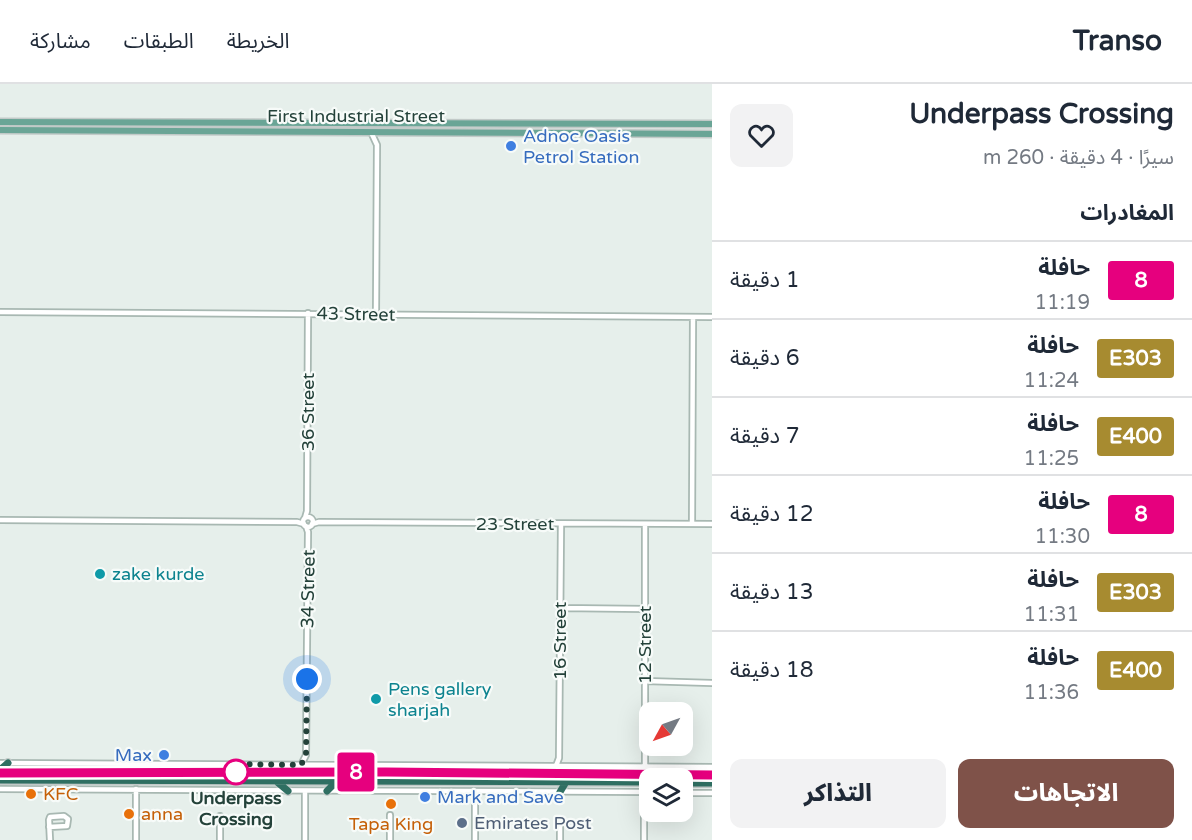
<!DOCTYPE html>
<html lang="ar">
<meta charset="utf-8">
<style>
:root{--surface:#fff;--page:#f2f2f3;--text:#1f2937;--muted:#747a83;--line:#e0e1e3;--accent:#7f5249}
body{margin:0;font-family:"Varela Round","Noto Sans Arabic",sans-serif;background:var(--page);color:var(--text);direction:rtl;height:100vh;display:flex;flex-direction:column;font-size:22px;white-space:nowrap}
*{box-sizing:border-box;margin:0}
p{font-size:20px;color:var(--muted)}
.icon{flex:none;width:33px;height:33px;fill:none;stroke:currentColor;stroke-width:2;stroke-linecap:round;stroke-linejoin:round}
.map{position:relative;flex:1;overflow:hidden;direction:ltr}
.sheet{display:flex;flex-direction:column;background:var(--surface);width:480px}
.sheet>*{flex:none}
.badge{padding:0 12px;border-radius:4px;font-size:21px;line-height:39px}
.needle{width:39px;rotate:230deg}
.controls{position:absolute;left:639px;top:618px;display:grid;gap:12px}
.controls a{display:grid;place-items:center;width:54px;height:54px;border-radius:12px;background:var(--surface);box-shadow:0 6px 24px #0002;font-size:30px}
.you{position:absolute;width:30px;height:30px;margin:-15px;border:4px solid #fff;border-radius:50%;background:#1a73e8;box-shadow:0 0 0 9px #1a73e833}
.map>.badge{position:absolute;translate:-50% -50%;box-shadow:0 0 0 3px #fff}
h2{padding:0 18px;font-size:22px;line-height:54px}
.round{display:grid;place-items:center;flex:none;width:63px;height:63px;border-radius:12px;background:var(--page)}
.head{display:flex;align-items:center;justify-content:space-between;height:102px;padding:0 18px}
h1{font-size:28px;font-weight:800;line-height:45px}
.cta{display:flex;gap:12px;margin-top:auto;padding:12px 18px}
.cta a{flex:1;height:69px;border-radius:12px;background:var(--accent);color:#fff;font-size:24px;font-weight:800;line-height:69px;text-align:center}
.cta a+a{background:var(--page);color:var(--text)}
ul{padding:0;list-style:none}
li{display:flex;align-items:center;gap:18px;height:78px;padding:0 18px;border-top:2px solid var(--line)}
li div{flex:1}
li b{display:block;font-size:22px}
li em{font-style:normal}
li .badge{min-width:66px;font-weight:700;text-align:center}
header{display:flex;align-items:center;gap:36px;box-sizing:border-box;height:84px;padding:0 30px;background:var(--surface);border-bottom:2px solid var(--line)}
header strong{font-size:28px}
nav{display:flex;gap:33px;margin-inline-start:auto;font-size:21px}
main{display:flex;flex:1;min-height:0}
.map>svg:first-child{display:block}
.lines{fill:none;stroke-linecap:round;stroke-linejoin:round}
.minor-casing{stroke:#a8b8b2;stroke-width:8}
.major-casing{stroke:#c2cac8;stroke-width:9}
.highway-casing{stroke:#c2cac8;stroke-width:10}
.minor{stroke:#fff;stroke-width:4.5}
.major{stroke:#6aa596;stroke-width:6}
.highway{stroke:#2f6f62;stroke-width:7}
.line-casing{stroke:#fff;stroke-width:14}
.line{stroke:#e6007e;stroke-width:9}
.walk{stroke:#24423a;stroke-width:6;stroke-dasharray:0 10.8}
.shop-dot{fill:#3f7fe0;stroke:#f7fbf9;stroke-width:2}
.culture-dot{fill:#0f9aa8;stroke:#f7fbf9;stroke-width:2}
.stop-dot{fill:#fff;stroke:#e6007e;stroke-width:3}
.food-dot{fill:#e8710a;stroke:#f7fbf9;stroke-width:2}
.service-dot{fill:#5c6f8a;stroke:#f7fbf9;stroke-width:2}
.labels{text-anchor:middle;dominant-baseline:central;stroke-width:4.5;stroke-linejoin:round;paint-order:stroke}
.street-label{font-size:18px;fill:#24423a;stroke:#f7fbf9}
.shop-label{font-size:18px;fill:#366cbe;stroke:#f7fbf9;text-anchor:start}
.culture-label{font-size:18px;fill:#0d838f;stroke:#f7fbf9;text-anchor:start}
.food-label{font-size:18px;fill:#c56008;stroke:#f7fbf9;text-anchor:start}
.stop-label{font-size:18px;font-weight:bold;fill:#24423a;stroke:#f7fbf9}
.service-label{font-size:18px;fill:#4e5e75;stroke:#f7fbf9;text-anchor:start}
</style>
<header>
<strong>Transo</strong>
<nav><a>الخريطة</a><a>الطبقات</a><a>مشاركة</a></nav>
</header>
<main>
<section class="sheet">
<div class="head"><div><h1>Underpass Crossing</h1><p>سيرًا · 4 دقيقة · 260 m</p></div><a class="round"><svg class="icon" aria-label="heart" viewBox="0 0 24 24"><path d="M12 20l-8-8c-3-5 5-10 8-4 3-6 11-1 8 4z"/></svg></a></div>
<h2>المغادرات</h2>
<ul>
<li><span class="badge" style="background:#e6007e;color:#fff">8</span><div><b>حافلة</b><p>11:19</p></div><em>1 دقيقة</em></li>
<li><span class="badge" style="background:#a78b30;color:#fff">E303</span><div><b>حافلة</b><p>11:24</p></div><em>6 دقيقة</em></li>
<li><span class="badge" style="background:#a78b30;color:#fff">E400</span><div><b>حافلة</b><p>11:25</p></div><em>7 دقيقة</em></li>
<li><span class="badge" style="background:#e6007e;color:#fff">8</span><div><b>حافلة</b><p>11:30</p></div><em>12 دقيقة</em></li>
<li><span class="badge" style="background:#a78b30;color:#fff">E303</span><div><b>حافلة</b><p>11:31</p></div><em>13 دقيقة</em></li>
<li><span class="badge" style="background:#a78b30;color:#fff">E400</span><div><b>حافلة</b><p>11:36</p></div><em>18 دقيقة</em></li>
</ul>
<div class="cta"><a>الاتجاهات</a><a>التذاكر</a></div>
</section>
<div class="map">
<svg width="712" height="756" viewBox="0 0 712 756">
<rect width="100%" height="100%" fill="#e6efeb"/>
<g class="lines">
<defs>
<path id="minor" d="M371,48L377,61L376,230
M0,228L712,233
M303 438a5 5 0 1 1 10 0a5 5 0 1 1-10 0Z
M305,434L307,427L308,229
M0,436L297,438L304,440
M312,440L319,438L712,440
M645,440V683
M692,440L693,233
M560,524L645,525
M645,597L712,599
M0,679L712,683
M301,681L306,671L308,448L306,442
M556,682L559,674L561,440
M0,705L650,708
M136,705V756
M682,709H712
M49,743L67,742L68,735L64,732L50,733L49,736L50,756
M220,756V732
M305,756V707
M390,756V731
M475,756V709
M560,756V737
M644,756V708"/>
<path id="major" d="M0,38L712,40
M0,46L712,50"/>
<path id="highway" d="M0,686L8,679
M0,689L386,688L712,691
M0,696L650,698
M276,697L288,707
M682,699H712
M327,707L337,697
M560,708L566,698"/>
</defs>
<!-- minor casing -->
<use href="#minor" class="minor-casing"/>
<!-- major casing -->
<use href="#major" class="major-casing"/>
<!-- highway casing -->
<use href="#highway" class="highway-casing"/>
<!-- minor -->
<use href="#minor" class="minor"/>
<!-- major -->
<use href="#major" class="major"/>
<!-- highway -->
<use href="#highway" class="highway"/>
</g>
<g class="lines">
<defs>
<path id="line" d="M0,689L386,688L712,691"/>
</defs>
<!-- line casing -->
<use href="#line" class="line-casing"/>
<!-- line -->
<use href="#line" class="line"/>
<!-- walk -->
<path class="walk" d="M236,688V680L301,681L306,671L307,595"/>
</g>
<!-- markers -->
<g class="shop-dot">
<circle cx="511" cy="62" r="6"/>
<circle cx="164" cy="671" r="6"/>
<circle cx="425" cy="713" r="6"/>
</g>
<g class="culture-dot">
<circle cx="100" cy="490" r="6"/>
<circle cx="376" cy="615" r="6"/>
</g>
<circle class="stop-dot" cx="236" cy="688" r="12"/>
<g class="food-dot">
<circle cx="31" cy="710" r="6"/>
<circle cx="391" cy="720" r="6"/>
<circle cx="129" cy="730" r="6"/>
</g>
<circle class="service-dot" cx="462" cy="739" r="6"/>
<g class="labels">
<!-- street labels -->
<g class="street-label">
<text x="356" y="32">First Industrial Street</text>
<text transform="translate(356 230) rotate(1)">43 Street</text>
<text transform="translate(308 328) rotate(-90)">36 Street</text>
<text x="515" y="440">23 Street</text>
<text transform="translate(308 505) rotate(-89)">34 Street</text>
<text transform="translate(560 557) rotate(-90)">16 Street</text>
<text transform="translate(645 561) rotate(-90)">12 Street</text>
</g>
<!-- shop labels -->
<g class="shop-label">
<text x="523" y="52">Adnoc Oasis<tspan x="523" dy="21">Petrol Station</tspan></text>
<text x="152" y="671" text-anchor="end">Max</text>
<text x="437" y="713">Mark and Save</text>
</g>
<!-- culture labels -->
<g class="culture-label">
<text x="112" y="490">zake kurde</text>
<text x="388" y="605">Pens gallery<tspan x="388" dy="21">sharjah</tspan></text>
</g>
<!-- food labels -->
<g class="food-label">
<text x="43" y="710">KFC</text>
<text x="141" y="730">anna</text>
<text x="391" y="740" text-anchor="middle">Tapa King</text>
</g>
<!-- stop labels -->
<g class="stop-label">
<text x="236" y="714">Underpass<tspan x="236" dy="21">Crossing</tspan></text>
</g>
<!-- service labels -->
<g class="service-label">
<text x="474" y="739">Emirates Post</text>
</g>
</g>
</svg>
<div class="controls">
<a><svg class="needle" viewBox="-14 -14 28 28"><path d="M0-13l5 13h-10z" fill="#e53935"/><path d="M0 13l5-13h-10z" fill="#747a83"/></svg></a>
<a><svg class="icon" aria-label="layers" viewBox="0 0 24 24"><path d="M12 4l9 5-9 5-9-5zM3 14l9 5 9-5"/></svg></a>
</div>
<div class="you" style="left:307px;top:595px"></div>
<b class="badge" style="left:356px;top:688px;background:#e6007e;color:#fff">8</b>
</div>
</main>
